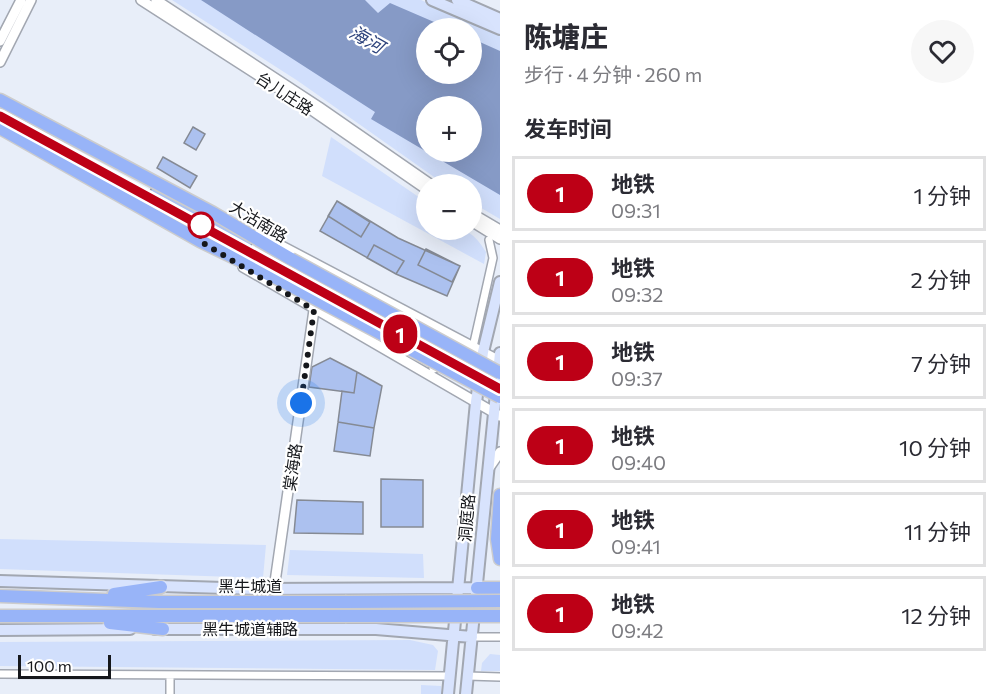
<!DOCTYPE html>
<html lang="zh">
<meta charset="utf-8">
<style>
:root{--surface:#fff;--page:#f7f7f7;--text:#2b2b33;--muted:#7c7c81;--line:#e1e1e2}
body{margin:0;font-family:Commissioner,"Noto Sans SC",sans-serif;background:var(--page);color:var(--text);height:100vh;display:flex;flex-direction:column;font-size:22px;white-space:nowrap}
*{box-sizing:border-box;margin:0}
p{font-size:20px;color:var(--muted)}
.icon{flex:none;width:33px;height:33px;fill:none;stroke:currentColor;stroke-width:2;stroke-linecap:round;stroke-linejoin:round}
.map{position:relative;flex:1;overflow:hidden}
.drawer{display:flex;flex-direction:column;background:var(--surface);width:498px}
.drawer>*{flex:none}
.badge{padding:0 12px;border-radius:20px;font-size:21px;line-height:39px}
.fabs{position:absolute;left:416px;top:18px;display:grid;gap:12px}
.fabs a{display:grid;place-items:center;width:66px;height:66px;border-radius:50%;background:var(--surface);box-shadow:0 6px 24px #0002;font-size:30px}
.scale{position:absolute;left:18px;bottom:15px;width:93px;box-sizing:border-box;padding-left:6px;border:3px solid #15171b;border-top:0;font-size:16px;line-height:21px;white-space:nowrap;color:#15171b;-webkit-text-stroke:4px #fff;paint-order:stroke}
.you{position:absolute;width:30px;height:30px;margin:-15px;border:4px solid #fff;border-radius:50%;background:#1a73e8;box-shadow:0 0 0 9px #1a73e833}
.map>.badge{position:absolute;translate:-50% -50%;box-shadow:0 0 0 3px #fff}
h2{padding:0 24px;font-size:22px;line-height:54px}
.round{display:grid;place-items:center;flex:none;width:63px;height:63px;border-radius:32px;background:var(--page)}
.summary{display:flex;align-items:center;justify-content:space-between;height:102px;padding:0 24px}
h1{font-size:28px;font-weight:800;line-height:45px}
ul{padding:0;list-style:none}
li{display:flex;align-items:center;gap:18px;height:75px;margin:0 12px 9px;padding:0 12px;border:3px solid var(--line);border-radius:0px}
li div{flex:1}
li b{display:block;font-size:22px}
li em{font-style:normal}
li .badge{min-width:66px;font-weight:700;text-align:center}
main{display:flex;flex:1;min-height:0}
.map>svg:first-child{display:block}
.green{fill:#d1dffc;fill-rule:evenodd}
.water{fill:#869ac6;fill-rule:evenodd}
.building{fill:#acc1ef;stroke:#858a94;stroke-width:1.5}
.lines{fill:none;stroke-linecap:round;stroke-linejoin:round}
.minor-casing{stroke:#a2a7b1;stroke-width:10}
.tertiary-casing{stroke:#a2a7b1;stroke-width:12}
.secondary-casing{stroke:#a2a7b1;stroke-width:14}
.trunk-casing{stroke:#cccccd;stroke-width:15}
.minor{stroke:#fff;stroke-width:7}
.tertiary{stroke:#fff;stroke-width:9}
.secondary{stroke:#d8e3fd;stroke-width:10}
.trunk{stroke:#98b4f8;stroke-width:12}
.rail{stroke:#81858c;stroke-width:1.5;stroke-dasharray:12 6;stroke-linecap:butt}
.trunk-bridge-casing{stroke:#cccccd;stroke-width:15;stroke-linecap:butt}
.trunk-bridge{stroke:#98b4f8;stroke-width:12}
.line-casing{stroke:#fff;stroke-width:14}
.line{stroke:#bd0016;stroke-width:9}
.walk{stroke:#15171b;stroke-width:6;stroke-dasharray:0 10.8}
.stop-dot{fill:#fff;stroke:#bd0016;stroke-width:3}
.labels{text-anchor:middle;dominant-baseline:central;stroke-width:4.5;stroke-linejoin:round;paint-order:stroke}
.street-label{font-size:16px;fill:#15171b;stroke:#fff}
.water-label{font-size:18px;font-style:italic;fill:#2c427b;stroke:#fff}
</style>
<main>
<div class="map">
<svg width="500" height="694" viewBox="0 0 500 694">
<rect width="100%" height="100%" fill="#e8eef9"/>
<!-- green -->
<path class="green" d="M172,0H421L500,36V219L471,202V184H444L298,81ZM426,28H471V74H426ZM426,106H471V152H426Z
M331,137L426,202V230C458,230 467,222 486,252L484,264L322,176Z
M0,539L266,545L263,578L0,569Z
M290,550L423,554L424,578L287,575Z
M410,640L433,645L438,651L435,670L0,666V642Z
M490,654L500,655V671H481L482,663Z
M421,685L441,686V694H421Z"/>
<!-- water -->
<path class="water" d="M201,0H365L378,13L390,3L448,28H426V74H471V38L500,51V195L371,119L375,112ZM426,106H471V152H426Z"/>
<!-- building -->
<path class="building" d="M193,127L205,134L196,150L184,143Z
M163,157L197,176L190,188L157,168Z
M153,185L254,240L246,254L146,200Z
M337,201L398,238L460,266L447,296L396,274L320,231Z
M337,201L370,222L361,237L328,216Z
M374,245L404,261L396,274L367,258Z
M426,249L460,266L452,282L418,265Z
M330,358L357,372L354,393L309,387L312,367Z
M357,372L382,386L374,428L338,422L342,391L354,393Z
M338,422L374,428L370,456L334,451Z
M381,479L423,480V527H381Z
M297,500L363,502V534L294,533Z"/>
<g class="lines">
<defs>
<path id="minor" d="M473,347L493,258L489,240
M472,637H500
M0,674L449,676
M170,675V694
M468,676L500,677"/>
<path id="tertiary" d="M141,0L303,104L426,189
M156,0L319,107L430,184
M0,41L21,0
M0,62L31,0
M471,213L500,230
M471,221L500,239
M259,234L500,361
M243,267L500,416
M434,368L449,341
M489,468L500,452
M274,589L314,310"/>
<path id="secondary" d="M432,0L500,29
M457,0L500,19
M0,581L257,589L477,588
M155,629H376L472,637
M0,630L130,629
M448,694L476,402L483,352L500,282
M466,694L500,353"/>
<path id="trunk" d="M0,100L213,213L291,259
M0,128L200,241L276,278
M500,495L497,539L500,559
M477,588H500
M114,594L161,587
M0,596L159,602H345
M0,616H345
M110,623L163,629"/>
</defs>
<!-- minor casing -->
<use href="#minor" class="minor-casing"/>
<!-- tertiary casing -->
<use href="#tertiary" class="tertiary-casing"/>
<!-- secondary casing -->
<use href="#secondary" class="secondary-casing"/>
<!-- trunk casing -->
<use href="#trunk" class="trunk-casing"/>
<!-- minor -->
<use href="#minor" class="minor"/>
<!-- tertiary -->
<use href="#tertiary" class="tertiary"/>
<!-- secondary -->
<use href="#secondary" class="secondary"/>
<!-- trunk -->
<use href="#trunk" class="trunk"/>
<!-- rail -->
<path class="rail" d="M0,116L500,388"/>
<defs>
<path id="trunk-bridge" d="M291,259L500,373
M276,278L500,397
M345,602L500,601
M345,616H500"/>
</defs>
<!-- trunk-bridge casing -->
<use href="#trunk-bridge" class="trunk-bridge-casing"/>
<!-- trunk-bridge -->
<use href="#trunk-bridge" class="trunk-bridge"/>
</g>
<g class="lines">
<defs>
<path id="line" d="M0,116L500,389"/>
</defs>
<!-- line casing -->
<use href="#line" class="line-casing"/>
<!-- line -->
<use href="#line" class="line"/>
<!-- walk -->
<path class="walk" d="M201,225L200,241L314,310L301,403"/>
</g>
<!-- markers -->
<circle class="stop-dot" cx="201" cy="225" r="12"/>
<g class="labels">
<!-- street labels -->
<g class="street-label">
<text transform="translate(285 93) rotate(33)">台儿庄路</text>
<text transform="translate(259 221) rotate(31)">大沽南路</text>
<text transform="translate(292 467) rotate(-82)">棠海路</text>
<text transform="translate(466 518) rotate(-85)">洞庭路</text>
<text x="250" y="585">黑牛城道</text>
<text x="250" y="628">黑牛城道辅路</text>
</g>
<!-- water labels -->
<g class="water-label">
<text transform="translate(367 39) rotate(30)">海河</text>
</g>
</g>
</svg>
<div class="fabs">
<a><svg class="icon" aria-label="locate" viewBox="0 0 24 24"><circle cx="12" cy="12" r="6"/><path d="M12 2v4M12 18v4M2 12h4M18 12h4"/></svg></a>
<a>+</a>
<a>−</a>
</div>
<div class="scale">100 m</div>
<div class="you" style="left:301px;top:403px"></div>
<b class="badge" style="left:400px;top:334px;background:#bd0016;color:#fff">1</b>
</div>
<section class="drawer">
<div class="summary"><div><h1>陈塘庄</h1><p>步行 · 4 分钟 · 260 m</p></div><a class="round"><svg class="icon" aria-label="heart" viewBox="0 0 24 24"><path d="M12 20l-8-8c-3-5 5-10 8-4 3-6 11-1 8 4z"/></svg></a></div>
<h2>发车时间</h2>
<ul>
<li><span class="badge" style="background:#bd0016;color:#fff">1</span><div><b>地铁</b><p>09:31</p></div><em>1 分钟</em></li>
<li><span class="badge" style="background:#bd0016;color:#fff">1</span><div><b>地铁</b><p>09:32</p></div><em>2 分钟</em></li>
<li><span class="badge" style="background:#bd0016;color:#fff">1</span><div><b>地铁</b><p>09:37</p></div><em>7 分钟</em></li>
<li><span class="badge" style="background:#bd0016;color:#fff">1</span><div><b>地铁</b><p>09:40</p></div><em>10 分钟</em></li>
<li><span class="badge" style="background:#bd0016;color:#fff">1</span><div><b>地铁</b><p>09:41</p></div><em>11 分钟</em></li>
<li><span class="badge" style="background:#bd0016;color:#fff">1</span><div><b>地铁</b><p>09:42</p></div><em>12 分钟</em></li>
</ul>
</section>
</main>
